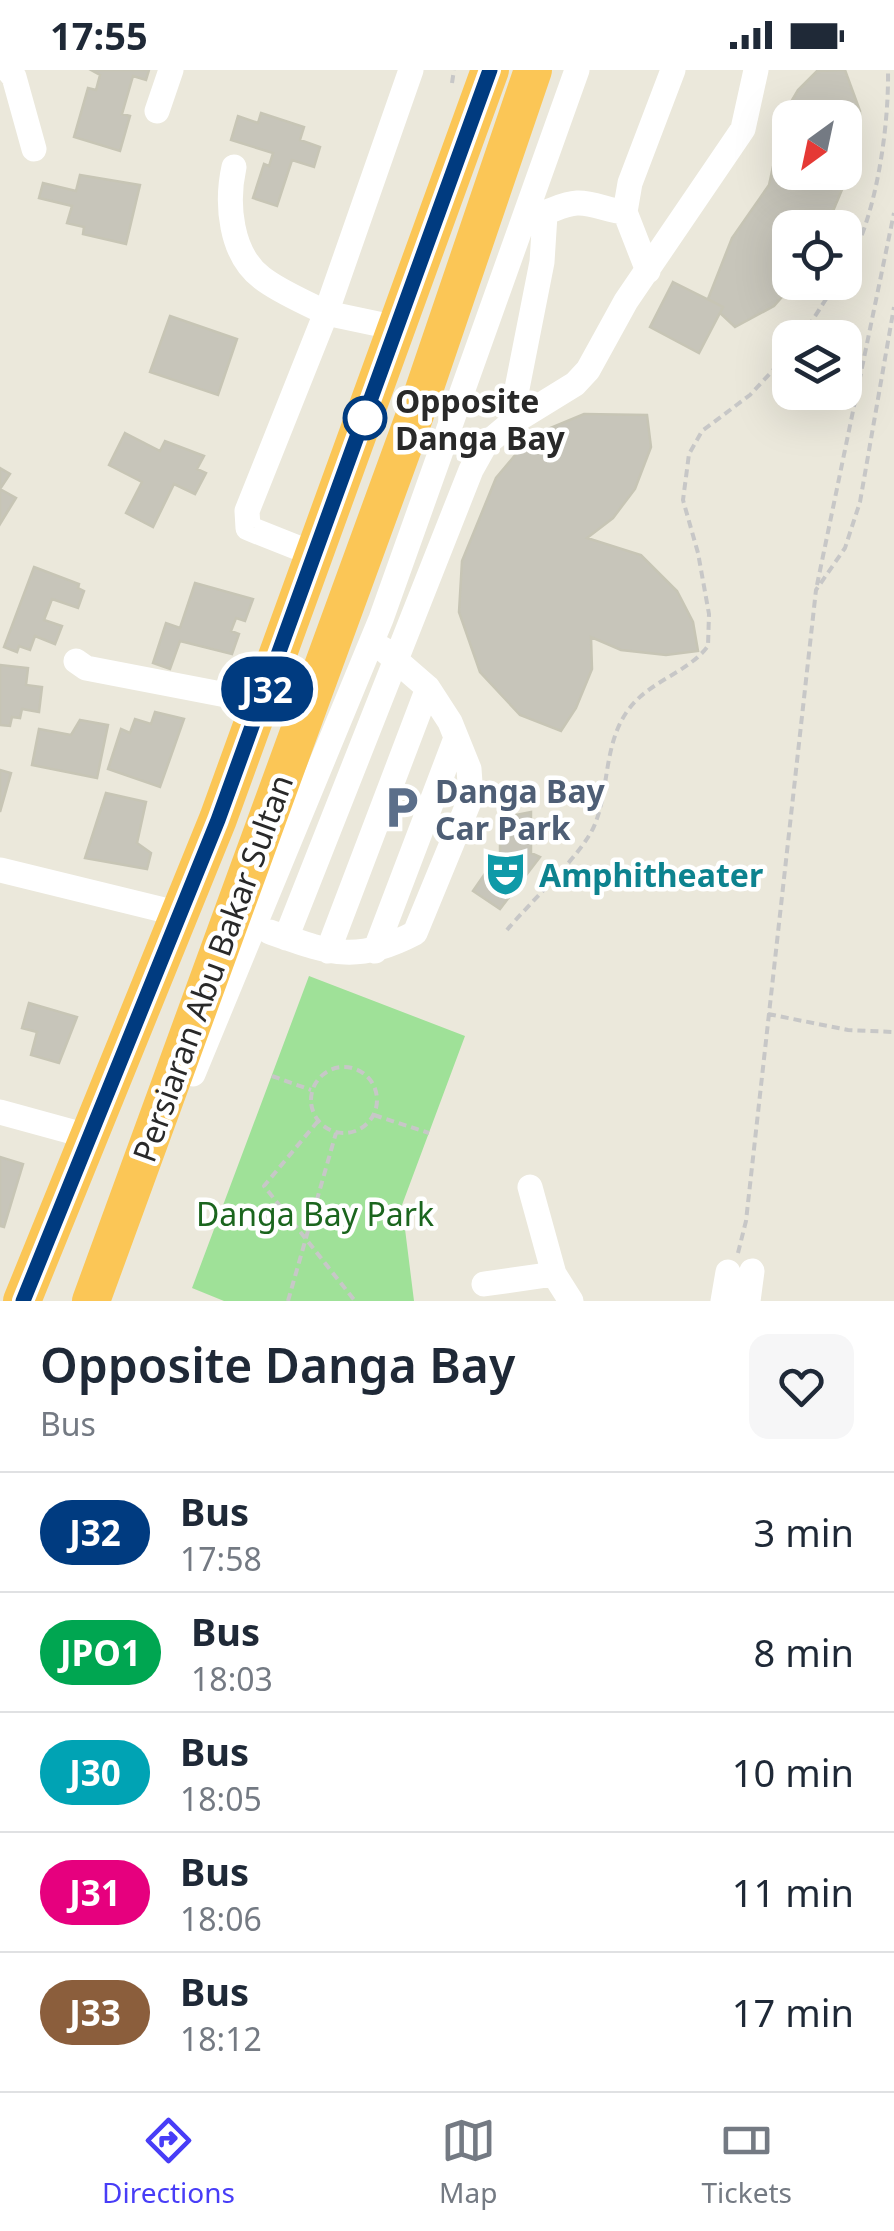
<!DOCTYPE html>
<style>
:root{--surface:#fff;--page:#f6f6f7;--text:#1f2937;--muted:#747a83;--line:#e0e1e3;--accent:#483df7}
body{margin:0;font-family:"Noto Sans",sans-serif;background:var(--page);color:var(--text);height:100vh;display:flex;flex-direction:column;font-size:38px;white-space:nowrap}
*{box-sizing:border-box;margin:0}
p{font-size:32px;color:var(--muted)}
.icon{flex:none;width:55px;height:55px;fill:none;stroke:currentColor;stroke-width:2;stroke-linecap:round;stroke-linejoin:round}
.map{position:relative;height:1231px;overflow:hidden}
.side{display:flex;flex-direction:column;background:var(--surface);flex:1}
.side>*{flex:none}
.badge{padding:0 20px;border-radius:32px;font-size:35px;line-height:65px}
.needle{width:65px;rotate:213deg}
.tools{position:absolute;left:772px;top:30px;display:grid;gap:20px}
.tools a{display:grid;place-items:center;width:90px;height:90px;border-radius:20px;background:var(--surface);box-shadow:0 10px 40px #0002;font-size:50px}
.map>.badge{position:absolute;translate:-50% -50%;box-shadow:0 0 0 5px #fff}
.round{display:grid;place-items:center;flex:none;width:105px;height:105px;border-radius:20px;background:var(--page)}
.headline{display:flex;align-items:center;justify-content:space-between;height:170px;padding:0 40px}
h1{font-size:48px;font-weight:600;line-height:75px}
ul{padding:0;list-style:none}
li{display:flex;align-items:center;gap:30px;height:120px;padding:0 40px;border-top:2px solid var(--line)}
li div{flex:1}
li b{display:block;font-size:38px}
li em{font-style:normal}
li .badge{min-width:110px;font-weight:700;text-align:center}
.status{display:flex;justify-content:space-between;align-items:center;height:70px;padding:0 50px;background:var(--surface);direction:ltr}
.status svg{height:28px;fill:currentColor}
.tabs{display:flex;justify-content:space-around;align-items:center;height:140px;border-top:2px solid var(--line);background:var(--surface);font-size:28px;color:var(--muted)}
.tabs a{display:grid;justify-items:center;gap:5px}
.tabs .active{color:var(--accent)}
.map>svg:first-child{display:block}
.green{fill:#9fe198}
.building{fill:#c7c5ba;stroke:#c7c5b5;stroke-width:2.5;fill-rule:evenodd}
.lines{fill:none;stroke-linecap:round;stroke-linejoin:round}
.path{stroke:#c7c7c7;stroke-width:4;stroke-dasharray:8 5;stroke-linecap:butt}
.minor{stroke:#fff;stroke-width:25}
.highway{stroke:#fbc656;stroke-width:38}
.line-casing{stroke:#fff;stroke-width:22}
.line{stroke:#003b80;stroke-width:15}
.stop-dot{fill:#fff;stroke:#003b80;stroke-width:5}
.labels{text-anchor:middle;dominant-baseline:central;stroke-width:9;stroke-linejoin:round;paint-order:stroke}
.stop-label{font-size:32px;font-weight:bold;fill:#292929;stroke:#fff;text-anchor:start}
.service-label{font-size:32px;font-weight:bold;fill:#4e5e75;stroke:#fff;text-anchor:start}
.culture-label{font-size:32px;font-weight:bold;fill:#0d838f;stroke:#fff;text-anchor:start}
.street-label{font-size:32px;fill:#292929;stroke:#fff}
.park-label{font-size:32px;fill:#1b651e;stroke:#fff}
</style>
<div class="status"><b>17:55</b><svg viewBox="0 0 49 12"><path d="M0 12V9h3v3zM5 12V6h3v6zM10 12V3h3v9zM15 12V0h3v12zM26 1h20v11H26zM47 4h2v5h-2z"/></svg></div>
<div class="map">
<svg width="894" height="1231" viewBox="0 0 894 1231">
<rect width="100%" height="100%" fill="#ebe8db"/>
<!-- green -->
<path class="green" d="M309,906L465,966L402,1135L414,1231H224L192,1218Z"/>
<!-- building -->
<path class="building" d="M91,0H149L146,10L133,6L122,44L130,46L120,81L74,67L88,18L96,20L100,5Z
M845,0L860,41V62L856,86L826,158H790V212H795L774,236L735,257L720,243L723,237L708,229L732,168L769,115L785,42L798,20L817,1ZM790,48H845V102H790Z
M261,43L304,57L300,70L320,77L314,97L292,90L277,136L253,128L264,94L269,96L273,83L231,70L238,46L258,53Z
M80,105L140,115L126,174L83,164L84,157L67,153L72,136L39,128L43,113L76,121Z
M673,212L723,237L699,283L650,257Z
M170,246L237,269L218,325L150,302Z
M584,344L647,345L651,377L635,419L613,448L587,468L641,485L677,521L693,552L698,581L666,585L621,580L591,567L592,599L576,638L561,661L520,645L480,602L459,542L462,491L496,408L531,366Z
M125,363L160,381L165,371L204,386L197,399L206,403L195,424L174,414L153,457L126,443L142,412L109,395Z
M0,398L10,404L0,419L16,428L0,454Z
M34,497L79,514L78,518L84,521L78,538L52,529L44,550L62,556L55,574L35,566L30,580L19,576L17,582L4,577Z
M195,513L253,529L245,551L236,548L231,561L239,564L232,584L180,571L170,599L153,593L166,553L180,558Z
M0,595L28,598L26,615L42,617L39,642L22,639L20,648L12,647L10,656L0,655Z
M155,642L184,649L160,717L108,699L121,659L130,663L135,649L151,654Z
M80,650L108,655L97,708L32,695L39,659L71,665Z
M0,700L11,703L0,742Z
M106,723L146,732L137,773L151,783L147,799L85,788Z
M531,742V783L540,787L500,839L473,821L500,782V748Z
M29,933L77,947L59,993L31,985L37,962L22,958Z
M0,1087L23,1094L4,1157L0,1156Z"/>
<g class="lines">
<!-- path -->
<path class="path" d="M452,13L454,0
M845,200C876,151 889,58 888,0
M801,268L837,212
M817,515L894,143
M507,860C529,833 584,783 595,754C609,719 604,676 626,643C647,611 687,604 708,576L709,544L698,483L683,430L689,384L702,361L750,325L790,282
M768,944L848,960L894,962
M311 1030a33 33 0 1 1 66 0a33 33 0 1 1-66 0Z
M272,1006L311,1020
M374,1045L429,1063
M318,1051L264,1116L355,1231
M738,1183L746,1151L816,520L845,478L860,432L894,237
M288,1231L336,1063"/>
<!-- minor -->
<path class="minor" d="M8,0L14,7L34,79
M157,41L171,0
M234,97C226,133 230,184 262,208C280,222 305,232 326,243L411,0
M530,145C548,145 559,134 577,133C592,132 609,141 625,142
M648,201L625,142L630,113L673,0
M510,354L542,192L545,145
M316,485L248,458L247,441L326,243L397,258
M76,591L86,598L262,632
M0,800L180,844
M270,862C330,883 356,894 415,863L471,727L469,699L450,652L428,618L383,579
M286,868L471,400L485,375L510,354L575,314L588,300L626,231L743,59L756,0
M328,881L428,618
M375,881L456,668
M193,1004L381,549L577,0
M0,1042L91,1067
M530,1117L554,1204L571,1231
M484,1214L554,1204
M723,1231L728,1202
M748,1231L752,1201"/>
<!-- highway -->
<path class="highway" d="M22,1231L218,749L490,0
M91,1231L424,320L533,0"/>
</g>
<g class="lines">
<defs>
<path id="line" d="M23,1231L218,750L490,0"/>
</defs>
<!-- line casing -->
<use href="#line" class="line-casing"/>
<!-- line -->
<use href="#line" class="line"/>
</g>
<!-- icons -->
<defs>
<symbol id="parking-bare" viewBox="-9 -9 18 18"><path d="M-3.5-5.5H1a3.5 3.5 0 0 1 0 7H-1V5.5H-3.5ZM-1-3.4V-.6H.8a1.4 1.4 0 0 0 0-2.8Z" fill="#5c6f8a" stroke="#fff" stroke-width="2.5" paint-order="stroke"/></symbol>
<symbol id="theatre-bare" viewBox="-9 -9 18 18"><path d="M-5-5.5Q0-4 5-5.5V0Q5 5 0 6Q-5 5-5 0ZM-3.3-2.5H-1v1.5H-3.3ZM1-2.5H3.3v1.5H1ZM-2.8 1Q0 5.5 2.8 1Z" fill="#0f9aa8" stroke="#fff" stroke-width="2.5" paint-order="stroke"/></symbol>
</defs>
<g fill-rule="evenodd">
<use href="#parking-bare" x="370" y="706" width="63" height="63"/>
<use href="#theatre-bare" x="474" y="772" width="63" height="63"/>
</g>
<!-- markers -->
<circle class="stop-dot" cx="365" cy="348" r="20"/>
<g class="labels">
<!-- stop labels -->
<g class="stop-label">
<text x="395" y="330">Opposite<tspan x="395" dy="37">Danga Bay</tspan></text>
</g>
<!-- service labels -->
<g class="service-label">
<text x="435" y="720">Danga Bay<tspan x="435" dy="37">Car Park</tspan></text>
</g>
<!-- culture labels -->
<g class="culture-label">
<text x="539" y="804">Amphitheater</text>
</g>
<!-- street labels -->
<g class="street-label">
<text transform="translate(212 898) rotate(-70)">Persiaran Abu Bakar Sultan</text>
</g>
<!-- park labels -->
<g class="park-label">
<text x="315" y="1143">Danga Bay Park</text>
</g>
</g>
</svg>
<div class="tools">
<a><svg class="needle" viewBox="-14 -14 28 28"><path d="M0-13l5 13h-10z" fill="#e53935"/><path d="M0 13l5-13h-10z" fill="#747a83"/></svg></a>
<a><svg class="icon" aria-label="locate" viewBox="0 0 24 24"><circle cx="12" cy="12" r="6"/><path d="M12 2v4M12 18v4M2 12h4M18 12h4"/></svg></a>
<a><svg class="icon" aria-label="layers" viewBox="0 0 24 24"><path d="M12 4l9 5-9 5-9-5zM3 14l9 5 9-5"/></svg></a>
</div>
<b class="badge" style="left:267px;top:619px;background:#003b80;color:#fff">J32</b>
</div>
<section class="side">
<div class="headline"><div><h1>Opposite Danga Bay</h1><p>Bus</p></div><a class="round"><svg class="icon" aria-label="heart" viewBox="0 0 24 24"><path d="M12 20l-8-8c-3-5 5-10 8-4 3-6 11-1 8 4z"/></svg></a></div>
<ul>
<li><span class="badge" style="background:#003b80;color:#fff">J32</span><div><b>Bus</b><p>17:58</p></div><em>3 min</em></li>
<li><span class="badge" style="background:#00a651;color:#fff">JPO1</span><div><b>Bus</b><p>18:03</p></div><em>8 min</em></li>
<li><span class="badge" style="background:#00a3b4;color:#fff">J30</span><div><b>Bus</b><p>18:05</p></div><em>10 min</em></li>
<li><span class="badge" style="background:#e6007e;color:#fff">J31</span><div><b>Bus</b><p>18:06</p></div><em>11 min</em></li>
<li><span class="badge" style="background:#8b5e3c;color:#fff">J33</span><div><b>Bus</b><p>18:12</p></div><em>17 min</em></li>
</ul>
</section>
<nav class="tabs">
<a class="active"><svg class="icon" aria-label="directions" viewBox="0 0 24 24"><path d="M12 3l9 9-9 9-9-9zM9 14v-3h6M13 9l2 2-2 2"/></svg>Directions</a>
<a><svg class="icon" aria-label="map" viewBox="0 0 24 24"><path d="M3 6l6-2 6 2 6-2v14l-6 2-6-2-6 2zM9 4v14M15 6v14"/></svg>Map</a>
<a><svg class="icon" aria-label="tickets" viewBox="0 0 24 24"><path d="M3 7h18v10H3zM15 7v10"/></svg>Tickets</a>
</nav>
